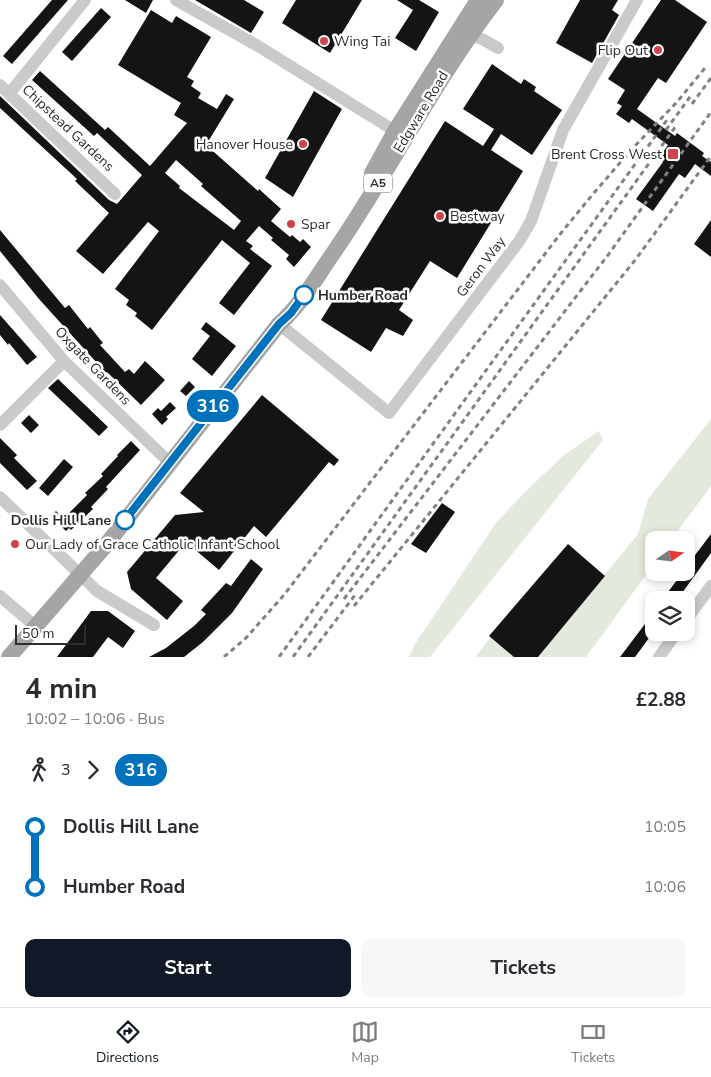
<!DOCTYPE html>
<meta charset="utf-8">
<style>
:root{--surface:#fff;--page:#f7f7f7;--text:#2b2b33;--muted:#7c7c81;--line:#e1e1e2;--accent:#111827}
body{margin:0;font-family:"Nunito Sans",sans-serif;background:var(--page);color:var(--text);height:100vh;display:flex;flex-direction:column;font-size:19px;white-space:nowrap}
*{box-sizing:border-box;margin:0}
p{font-size:16px;color:var(--muted)}
.icon{flex:none;width:28px;height:28px;fill:none;stroke:currentColor;stroke-width:2;stroke-linecap:round;stroke-linejoin:round}
.map{position:relative;height:657px;overflow:hidden}
.drawer{display:flex;flex-direction:column;background:var(--surface);flex:1}
.drawer>*{flex:none}
.badge{padding:0 10px;border-radius:16px;font-size:18px;line-height:32px}
.needle{width:32px;rotate:76deg}
.fabs{position:absolute;left:645px;top:531px;display:grid;gap:10px}
.fabs a{display:grid;place-items:center;width:50px;height:50px;border-radius:10px;background:var(--surface);box-shadow:0 2px 8px #0003;font-size:25px}
.scale{position:absolute;left:15px;bottom:12px;width:71px;box-sizing:border-box;padding-left:5px;border:2px solid #2d2d2d;border-top:0;font-size:14px;line-height:18px;white-space:nowrap;color:#2d2d2d;-webkit-text-stroke:4px #fff;paint-order:stroke}
.map>.badge{position:absolute;translate:-50% -50%;box-shadow:0 0 0 2px #fff}
.legs{display:flex;align-items:center;gap:8px;height:55px;padding:0 25px;font-size:16px}
.legs p{margin-inline-start:auto}
.head{display:flex;align-items:center;justify-content:space-between;height:85px;padding:0 25px}
h1{font-size:28px;font-weight:700;line-height:38px}
.primary-button{display:flex;gap:10px;margin-top:auto;padding:10px 25px}
.primary-button a{flex:1;height:58px;border-radius:10px;background:var(--accent);color:#fff;font-size:20px;font-weight:700;line-height:58px;text-align:center}
.primary-button a+a{background:var(--page);color:var(--text)}
ul{padding:0 25px;list-style:none}
li{display:flex;align-items:center;gap:18px;height:60px;font-size:19px}
li i{display:grid;place-items:center;width:8px;height:100%;margin:0 6px;background:currentColor}
li i::after{content:'';width:12px;height:12px;margin:-6px;border:4px solid;border-radius:50%;background:var(--surface)}
li p{margin-inline-start:auto}
li:first-child i{background:linear-gradient(#0000 50%,currentColor 0)}
li:last-child i{background:linear-gradient(currentColor 50%,#0000 0)}
.menu{display:flex;justify-content:space-around;align-items:center;height:70px;border-top:1px solid var(--line);background:var(--surface);font-size:14px;color:var(--muted)}
.menu a{display:grid;justify-items:center;gap:2px}
.menu .active{color:var(--accent)}
.map>svg:first-child{display:block}
.green{fill:#e3e9dc}
.building{fill:#141414;fill-rule:evenodd}
.lines{fill:none;stroke-linecap:round;stroke-linejoin:round}
.minor{stroke:#cacaca;stroke-width:12}
.major{stroke:#a5a5a5;stroke-width:16}
.rail{stroke:#828282;stroke-width:3;stroke-dasharray:5 4;stroke-linecap:butt}
.line-1-casing{stroke:#fff;stroke-width:11}
.line-1{stroke:#0072bc;stroke-width:8}
.poi-dot{fill:#cf434d;stroke:#fff;stroke-width:2}
.stop-1-dot{fill:#fff;stroke:#0072bc;stroke-width:2.5}
.labels{text-anchor:middle;dominant-baseline:central;stroke-width:5;stroke-linejoin:round;paint-order:stroke}
.shield{fill:#fff;stroke:#6c6c6c;stroke-width:1}
.shield-label{font-size:12px;font-weight:bold;fill:#2d2d2d}
.poi-label{font-size:14px;fill:#2d2d2d;stroke:#fff;text-anchor:start}
.street-label{font-size:14px;fill:#2d2d2d;stroke:#fff}
.stop-label{font-size:14px;font-weight:bold;fill:#2d2d2d;stroke:#fff;text-anchor:start}
</style>
<div class="map">
<svg width="711" height="657" viewBox="0 0 711 657">
<rect width="100%" height="100%" fill="#fff"/>
<!-- green -->
<path class="green" d="M711,419V486L671,540H654V564L586,657H536L638,534L648,499Z
M599,431L603,440L430,657H409L415,644L496,523L523,494L564,455Z
M493,635L516,657H475Z"/>
<!-- building -->
<path class="building" d="M52,0H68L12,64L3,56Z
M125,0H153L146,13Z
M195,0H244L264,12L251,33Z
M296,0H362L330,53L282,23Z
M397,0H419L439,12L416,51L395,38L413,10Z
M580,0H618L612,10L619,15L592,63L556,43Z
M661,0H675L707,22L666,83L658,78L637,109L675,136L677,133L704,153L702,156L711,162V176L695,164L685,178L679,174L653,211L636,199L663,162L659,158L668,145L632,119L629,123L616,114L622,106L617,103L625,90L608,79Z
M101,8L111,17L72,61L62,52Z
M151,10L172,23L176,16L211,37L187,77L194,81L191,86L201,93L198,98L217,109L226,94L234,99L206,145L258,191L259,189L281,209L271,221L290,237L292,235L300,242L303,239L311,247L294,267L286,259L289,255L271,240L273,238L259,226L246,241L253,246L250,249L272,266L234,315L219,303L250,263L222,240L152,330L135,316L137,313L126,305L129,300L115,289L159,231L148,222L103,274L76,251L109,213L75,181L77,179L0,108V96L109,200L117,204L142,175L97,133L94,136L32,80L40,71L105,130L108,127L150,166L187,123L174,115L181,103L118,65ZM176,160L203,184L201,186L241,221L234,230L179,188L180,186L165,173Z
M492,64L521,84L524,79L536,87L534,91L562,110L532,155L501,134L491,150L523,171L457,278L430,261L399,310L413,320L403,336L386,328L371,352L321,320L445,121L483,146L494,129L463,109Z
M314,91L342,109L293,197L265,178Z
M711,220V257L694,244Z
M0,230L65,308L69,305L88,329L90,327L103,343L100,345L125,372L129,369L134,374L145,361L165,380L141,405L107,372L106,373L39,299L0,251Z
M0,315L37,357L27,365L9,343L8,345L0,335Z
M206,322L236,346L212,376L192,359L210,336L201,329Z
M58,379L108,427L99,436L48,388Z
M189,381L195,387L186,396L180,391Z
M262,395L339,460L334,466L329,462L266,537L254,526L219,570L186,542L156,578L183,601L167,620L131,589L127,572L175,515L204,512L180,493Z
M170,402L176,408L166,417L168,419L162,425L152,414L158,408L161,411Z
M29,415L39,425L31,433L21,423Z
M0,438L17,455L14,458L37,481L27,490L0,463Z
M131,441L140,450L106,487L108,489L91,507L93,509L71,530L69,528L66,531L51,516L56,511L62,517L64,514L66,516L87,495L85,493L103,476L101,474L118,456L117,455Z
M64,459L73,467L48,496L39,488Z
M442,503L455,512L426,553L411,544Z
M711,534V553L690,582L677,600H662L683,572H686V567Z
M568,544L605,576L538,657H514L489,636Z
M251,559L263,569L232,613L203,642L184,657H149L166,648L194,626L206,614L201,610L226,583L231,586Z
M91,611H108L135,631L123,648L108,637L93,657H57Z
M654,612V631L641,649L635,657H620Z"/>
<g class="lines">
<!-- minor -->
<path class="minor" d="M176,0L258,46L395,131
M469,35L482,39L498,48
M0,85L115,194
M9,94L85,0
M0,285L64,361L170,463
M279,324L389,413L520,240L531,221L563,130L637,0
M0,425L64,361
M0,497L97,591L154,625
M0,596L35,626
M686,620L711,586
M659,657L677,632"/>
<!-- major -->
<path class="major" d="M372,173L395,131L478,0
M9,657L106,545L279,324C302,304 317,276 334,252C391,169 435,79 496,0"/>
<!-- rail -->
<path class="rail" d="M692,104L711,78
M666,130L692,94
M344,599L608,255L711,112
M354,606L636,259L711,156
M224,657L246,638L284,595L561,233L593,194L632,149L677,102L705,68
M279,657L667,120
M293,657L676,126
M308,657L355,595"/>
</g>
<g class="lines">
<defs>
<path id="line-1" d="M125,520L279,324L291,313L304,295"/>
</defs>
<!-- line-1 casing -->
<use href="#line-1" class="line-1-casing"/>
<!-- line-1 -->
<use href="#line-1" class="line-1"/>
</g>
<!-- markers -->
<g class="poi-dot">
<circle cx="324" cy="41" r="5"/>
<circle cx="658" cy="50" r="5"/>
<circle cx="303" cy="144" r="5"/>
<rect x="667" y="148" width="12" height="12" rx="2.5"/>
<circle cx="440" cy="216" r="5"/>
<circle cx="291" cy="224" r="5"/>
<circle cx="15" cy="544" r="5"/>
</g>
<g class="stop-1-dot">
<circle cx="304" cy="295" r="9"/>
<circle cx="125" cy="520" r="9"/>
</g>
<g class="labels">
<!-- shield labels -->
<rect class="shield" x="364" y="173.5" width="28" height="19" rx="4"/>
<g class="shield-label">
<text x="378" y="183">A5</text>
</g>
<!-- poi labels -->
<g class="poi-label">
<text x="334" y="41">Wing Tai</text>
<text x="648" y="50" text-anchor="end">Flip Out</text>
<text x="293" y="144" text-anchor="end">Hanover House</text>
<text x="662" y="154" text-anchor="end">Brent Cross West</text>
<text x="450" y="216">Bestway</text>
<text x="301" y="224">Spar</text>
<text x="25" y="544">Our Lady of Grace Catholic Infant School</text>
</g>
<!-- street labels -->
<g class="street-label">
<text transform="translate(421 112) rotate(-59)">Edgware Road</text>
<text transform="translate(68 128) rotate(43)">Chipstead Gardens</text>
<text transform="translate(481 267) rotate(-53)">Geron Way</text>
<text transform="translate(93 366) rotate(46)">Oxgate Gardens</text>
</g>
<!-- stop labels -->
<g class="stop-label">
<text x="318" y="295">Humber Road</text>
<text x="111" y="520" text-anchor="end">Dollis Hill Lane</text>
</g>
</g>
</svg>
<div class="fabs">
<a><svg class="needle" viewBox="-14 -14 28 28"><path d="M0-13l5 13h-10z" fill="#e53935"/><path d="M0 13l5-13h-10z" fill="#7c7c81"/></svg></a>
<a><svg class="icon" aria-label="layers" viewBox="0 0 24 24"><path d="M12 4l9 5-9 5-9-5zM3 14l9 5 9-5"/></svg></a>
</div>
<div class="scale">50 m</div>
<b class="badge" style="left:213px;top:406px;background:#0072bc;color:#fff">316</b>
</div>
<section class="drawer">
<div class="head"><div><h1>4 min</h1><p>10:02 – 10:06 · Bus</p></div><b>£2.88</b></div>
<div class="legs"><svg class="icon" aria-label="walk" viewBox="0 0 24 24"><circle cx="13" cy="4" r="2"/><path d="M13 8l-2 6 4 7M11 14l-3 7M7 12l3-4h3l4 4"/></svg>3<svg class="icon" aria-label="forward" viewBox="0 0 24 24"><path d="M9 5l7 7-7 7"/></svg><b class="badge" style="background:#0072bc;color:#fff">316</b></div>
<ul>
<li><i style="color:#0072bc"></i><b>Dollis Hill Lane</b><p>10:05</p></li>
<li><i style="color:#0072bc"></i><b>Humber Road</b><p>10:06</p></li>
</ul>
<div class="primary-button"><a>Start</a><a>Tickets</a></div>
</section>
<nav class="menu">
<a class="active"><svg class="icon" aria-label="directions" viewBox="0 0 24 24"><path d="M12 3l9 9-9 9-9-9zM9 14v-3h6M13 9l2 2-2 2"/></svg>Directions</a>
<a><svg class="icon" aria-label="map" viewBox="0 0 24 24"><path d="M3 6l6-2 6 2 6-2v14l-6 2-6-2-6 2zM9 4v14M15 6v14"/></svg>Map</a>
<a><svg class="icon" aria-label="tickets" viewBox="0 0 24 24"><path d="M3 7h18v10H3zM15 7v10"/></svg>Tickets</a>
</nav>
